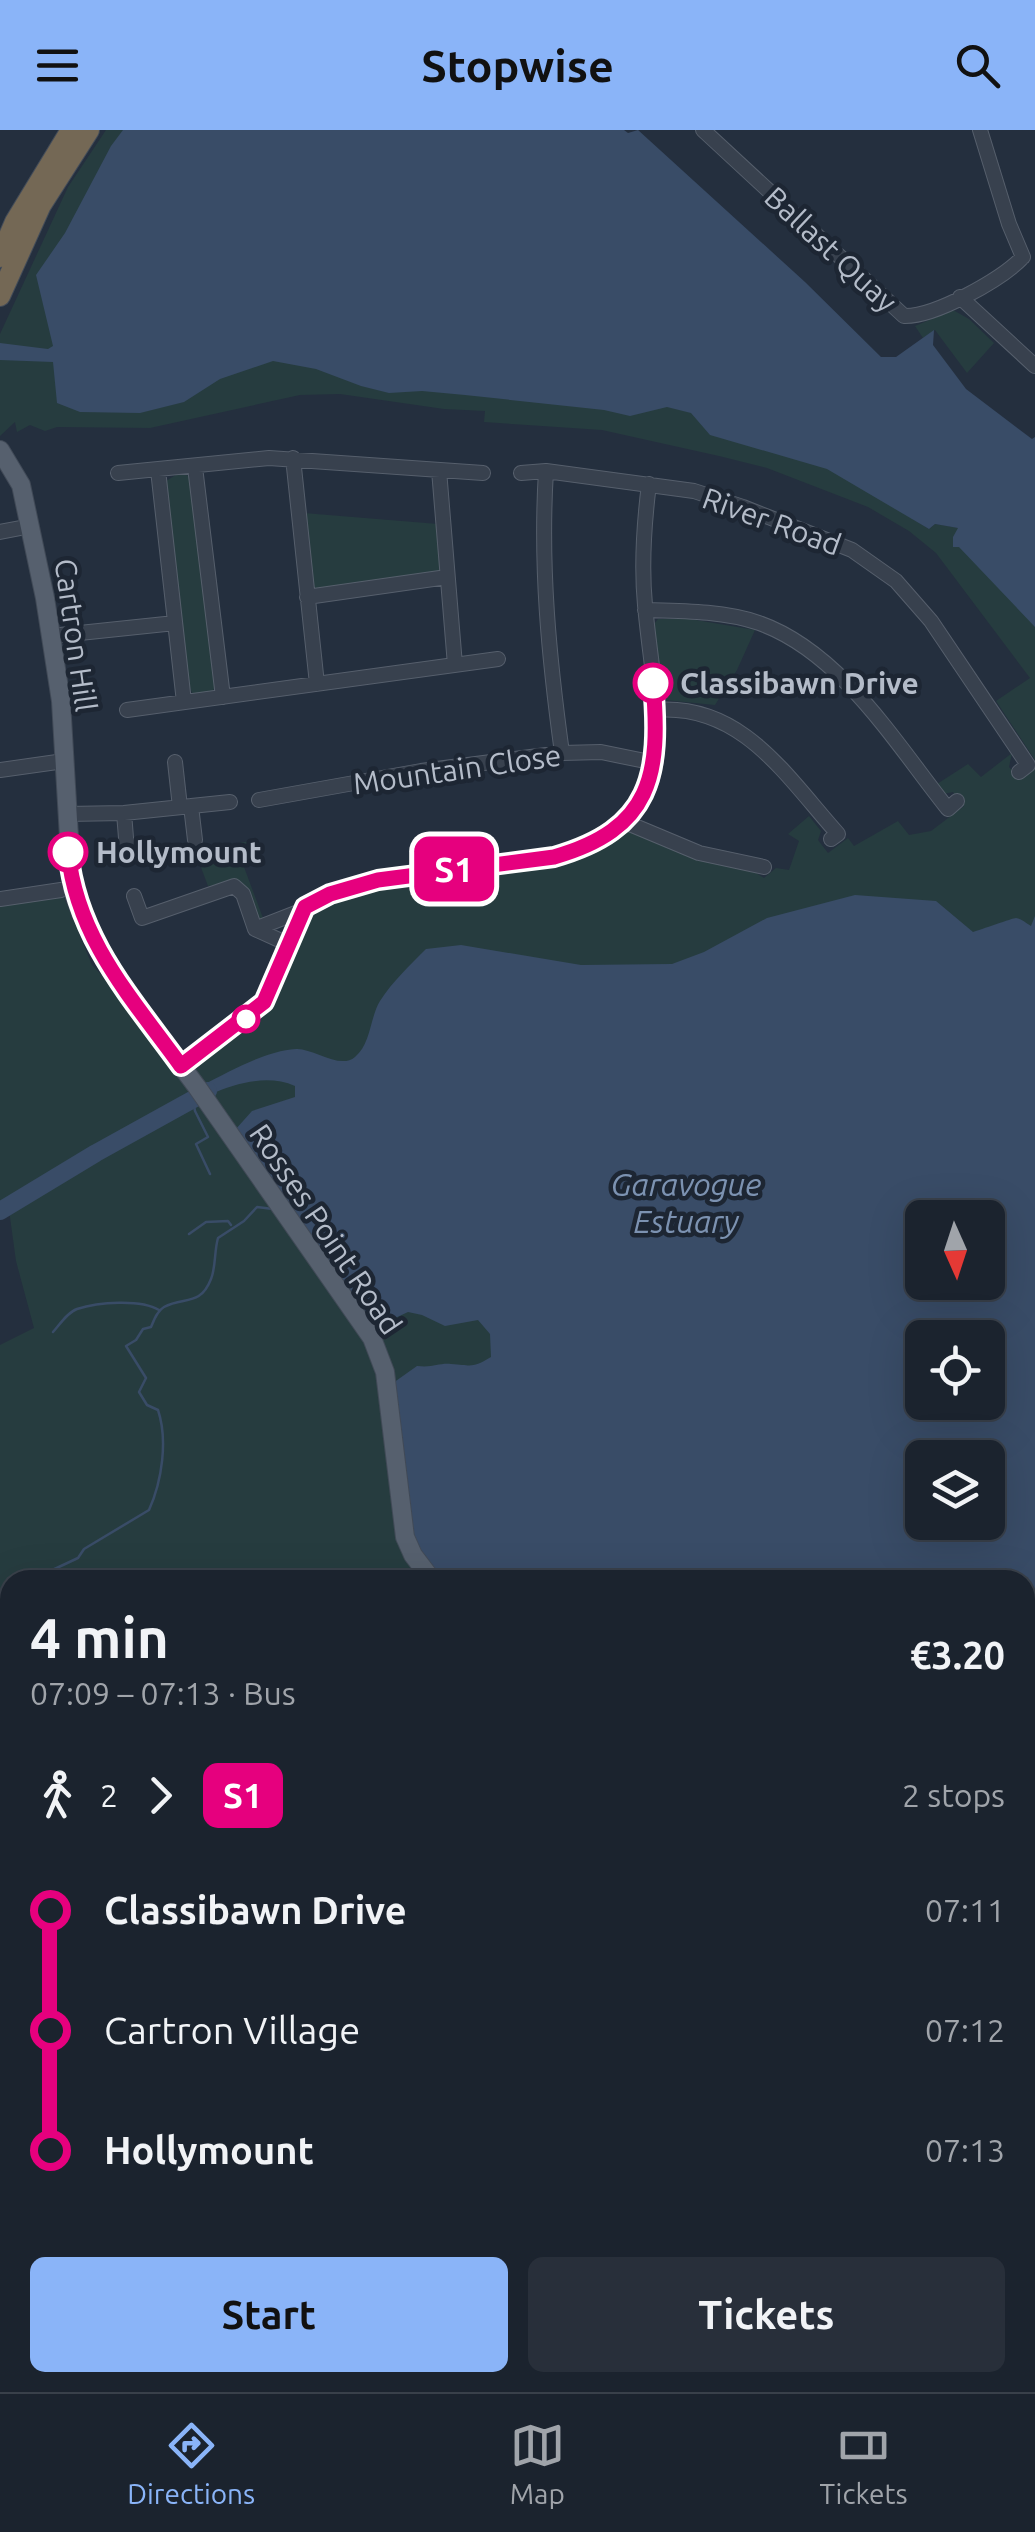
<!DOCTYPE html>
<meta charset="utf-8">
<style>
:root{--surface:#1b232e;--page:#282f3a;--text:#f1f3f6;--muted:#a0a4aa;--line:#39404a;--accent:#8ab4f8}
body{margin:0;font-family:Ubuntu,sans-serif;background:var(--page);color:var(--text);height:100vh;display:flex;flex-direction:column;font-size:38px;white-space:nowrap}
*{box-sizing:border-box;margin:0}
p{font-size:32px;color:var(--muted)}
.icon{flex:none;width:55px;height:55px;fill:none;stroke:currentColor;stroke-width:2;stroke-linecap:round;stroke-linejoin:round}
.map{position:relative;flex:1;overflow:hidden}
.side{position:absolute;left:0px;top:1440px;width:1035px;height:822px;display:flex;flex-direction:column;background:var(--surface);border-radius:30px 30px 0 0;box-shadow:0 10px 40px #0002,0 0 0 2px var(--line)}
.side>*{flex:none}
.badge{padding:0 20px;border-radius:15px;font-size:35px;line-height:65px}
.needle{width:65px;rotate:177deg}
.tools{position:absolute;left:905px;top:1070px;display:grid;gap:20px}
.tools a{display:grid;place-items:center;width:100px;height:100px;border-radius:15px;background:var(--surface);box-shadow:0 10px 40px #0002,0 0 0 2px var(--line);font-size:50px}
.map>.badge{position:absolute;translate:-50% -50%;box-shadow:0 0 0 5px #fff}
.legs{display:flex;align-items:center;gap:15px;height:110px;padding:0 30px;font-size:32px}
.legs p{margin-inline-start:auto}
.headline{display:flex;align-items:center;justify-content:space-between;height:170px;padding:0 30px}
h1{font-size:55px;font-weight:600;line-height:75px}
.button{display:flex;gap:20px;margin-top:auto;padding:20px 30px}
.button a{flex:1;height:115px;border-radius:15px;background:var(--accent);color:#111;font-size:40px;font-weight:600;line-height:115px;text-align:center}
.button a+a{background:var(--page);color:var(--text)}
ul{padding:0 30px;list-style:none}
li{display:flex;align-items:center;gap:35px;height:120px;font-size:38px}
li i{display:grid;place-items:center;width:15px;height:100%;margin:0 12px;background:currentColor}
li i::after{content:'';width:25px;height:25px;margin:-12px;border:8px solid;border-radius:50%;background:var(--surface)}
li p{margin-inline-start:auto}
li:first-child i{background:linear-gradient(#0000 50%,currentColor 0)}
li:last-child i{background:linear-gradient(currentColor 50%,#0000 0)}
header{display:flex;justify-content:space-between;align-items:center;height:130px;padding:0 30px;background:var(--accent);color:#111;font-size:45px;font-weight:600}
.tabs{display:flex;justify-content:space-around;align-items:center;height:140px;border-top:2px solid var(--line);background:var(--surface);font-size:28px;color:var(--muted)}
.tabs a{display:grid;justify-items:center;gap:5px}
.tabs .on{color:var(--accent)}
.map>svg:first-child{display:block}
.green{fill:#263c3f;fill-rule:evenodd}
.water{fill:#394c67;fill-rule:evenodd}
.lines{fill:none;stroke-linecap:round;stroke-linejoin:round}
.stream{stroke:#394c67;stroke-width:2.5}
.river{stroke:#394c67;stroke-width:18}
.minor-casing{stroke:#565f6c;stroke-width:16}
.major-casing{stroke:#414a57;stroke-width:20}
.highway-casing{stroke:#434c59;stroke-width:22}
.minor{stroke:#38414e;stroke-width:14}
.major{stroke:#56606e;stroke-width:18}
.highway{stroke:#746855;stroke-width:20}
.line-1-casing{stroke:#fff;stroke-width:22}
.line-1{stroke:#e6007e;stroke-width:15}
.stop-1-dot{fill:#fff;stroke:#e6007e;stroke-width:5}
.labels{text-anchor:middle;dominant-baseline:central;stroke-width:9;stroke-linejoin:round;paint-order:stroke}
.street-label{font-size:30px;fill:#b4bcc9;stroke:#1d2633}
.stop-label{font-size:30px;font-weight:bold;fill:#b4bcc9;stroke:#1d2633;text-anchor:start}
.water-label{font-size:32px;font-style:italic;fill:#7c92b1;stroke:#1d2633}
</style>
<header><svg class="icon" aria-label="menu" viewBox="0 0 24 24"><path d="M4 6h16M4 12h16M4 18h16"/></svg>Stopwise<svg class="icon" aria-label="search" viewBox="0 0 24 24"><circle cx="10" cy="10" r="6"/><path d="M15 15l6 6"/></svg></header>
<div class="map">
<svg width="1035" height="2262" viewBox="0 0 1035 2262">
<rect width="100%" height="100%" fill="#242f3e"/>
<!-- green -->
<path class="green" d="M106,0H449L861,357L929,399L935,394L959,398L1035,451V630L996,571L1030,548L936,423L909,401L868,377L767,338L719,326L602,300L484,292L485,281L444,279L340,264L300,265L150,298L57,297L45,301L30,295L17,302L15,292L0,306V204L68,57Z
M953,180L969,189L994,213L967,243L935,200L923,208L915,196Z
M179,343L189,346L218,552L210,565L194,566L187,553L166,351Z
M304,383L438,394L442,443L311,462Z
M658,489H690L755,500L737,540L715,575L665,570L662,566L654,494Z
M1012,623L1009,637L1020,649L1035,638V2191L1025,2181V1450H443L389,1226L376,1198L193,942L197,930C215,918 254,896 266,881C283,861 293,802 311,783C346,748 513,740 567,729C588,722 609,703 630,700L753,741L764,748L776,738L789,740L799,711L788,704L809,686L821,701L818,710L828,723L848,708L854,716L898,691L909,705L931,701L964,676L953,662L943,664L937,654L968,634L981,647ZM922,1088H988V1152H922ZM922,1208H988V1272H922ZM922,1328H988V1392H922Z
M251,711L244,737L263,788L260,790L245,756L237,751L208,756L194,719Z
M63,765L92,835L112,856L192,960L181,966L176,974L114,1004L0,1076V776Z
M199,969L351,1182L374,1230L424,1450H10V1711L0,1712V1215L34,1198L16,1131L9,1080L99,1022L165,992Z
M0,1726H10V1883L0,1830Z
M0,2000C3,2026 8,2051 10,2077C15,2139 5,2200 8,2262H0Z
M57,2253L534,2252V2253L533,2262H72Z
M680,2253V2252L816,2253L815,2262H676Z"/>
<!-- water -->
<path class="water" d="M123,0H624L628,3L638,0L805,152L881,227H896L934,200L933,215L966,259L1032,309L1035,307V497L959,417H953V407L958,398L935,394L929,399L827,339L710,305L691,283L667,277L630,286L604,280L465,265L422,261L389,263L361,256L316,239L273,231L220,249L184,272L140,283L80,282L57,273L53,232L0,230V213L48,219L53,216L36,145L65,103L111,16Z
M855,765L936,771L973,802C980,800 1013,788 1016,788C1022,789 1026,793 1031,796L1035,786V1654L1025,1652V1450H443L417,1417L409,1387L393,1253L417,1236C433,1238 438,1233 451,1234C472,1235 471,1239 491,1227L490,1204L478,1190L445,1196L422,1185L408,1182L376,1197L235,1000L252,981L295,967V956C268,944 236,953 211,964L203,955C231,941 265,921 296,919C313,918 340,940 355,927C371,914 370,887 380,871C392,852 410,835 426,819L461,815L581,835L672,834L704,822L767,788ZM922,1088H988V1152H922ZM922,1208H988V1272H922ZM922,1328H988V1392H922Z"/>
<g class="lines">
<!-- stream -->
<path class="stream" d="M193,970L195,981L208,1007L196,1014L210,1044
M189,1104L206,1092L228,1091L231,1095
M53,1202C60,1194 68,1182 77,1179C98,1172 141,1169 159,1180
M31,1450L78,1428L84,1419L149,1380C162,1351 168,1310 158,1280L147,1275L139,1262L146,1248L126,1216L136,1210L143,1199L151,1197C154,1190 157,1181 164,1177C184,1166 200,1177 211,1149C216,1137 214,1122 218,1108L244,1091L257,1077L273,1079
M0,1461L10,1458"/>
<!-- river -->
<path class="river" d="M0,1081L96,1023L208,961"/>
<defs>
<path id="minor" d="M703,0L904,186C935,187 1002,149 1023,127
M980,0L1009,94L1023,127
M960,167L1035,236
M293,328L317,554
M195,337L223,567
M158,340L184,572
M439,340L455,535
M546,341C540,436 549,528 562,623
M118,343L269,328L483,343
M521,343L546,341L694,361L743,377L852,420L896,451L931,491L1028,635L1019,642
M0,402L31,396
M307,467L447,447
M645,480C682,481 724,481 759,493C841,522 896,614 948,679L957,671
M51,506L175,493
M127,580L498,529
M655,580C742,573 786,646 838,704L831,709
M175,632L180,677
M0,640L64,631
M259,670L421,641L562,623L601,622L655,633
M191,676L195,710
M124,683L127,720
M67,684L124,683L230,672
M625,692L699,723L764,737
M134,766L142,788L234,756L243,764L255,799L288,814
M0,769L61,760
M255,799L301,781
M181,936L248,888L264,872L305,777C342,756 386,747 428,742C514,730 650,739 657,619C659,571 649,522 645,475C641,434 644,394 649,354
M0,1720H10
M1025,2194L1030,2198L1025,2206
M861,2252L866,2262"/>
<path id="major" d="M0,320L21,355L45,468L61,571L72,758L81,783L116,848L197,957L372,1208L385,1242L405,1407L413,1425L432,1450
M1019,2252L1031,2262"/>
<path id="highway" d="M0,127L15,92L71,0
M0,166L41,75L89,0
M0,1936L10,2001
M31,2252V2262"/>
</defs>
<!-- minor casing -->
<use href="#minor" class="minor-casing"/>
<!-- major casing -->
<use href="#major" class="major-casing"/>
<!-- highway casing -->
<use href="#highway" class="highway-casing"/>
<!-- minor -->
<use href="#minor" class="minor"/>
<!-- major -->
<use href="#major" class="major"/>
<!-- highway -->
<use href="#highway" class="highway"/>
</g>
<g class="lines">
<defs>
<path id="line-1" d="M68,722C77,809 131,867 181,936L264,872L305,777L330,764L378,750L554,727C652,699 661,645 653,553"/>
</defs>
<!-- line-1 casing -->
<use href="#line-1" class="line-1-casing"/>
<!-- line-1 -->
<use href="#line-1" class="line-1"/>
</g>
<!-- markers -->
<g class="stop-1-dot">
<circle cx="653" cy="553" r="18"/>
<circle cx="68" cy="722" r="18"/>
<circle cx="246" cy="889" r="12"/>
</g>
<g class="labels">
<!-- street labels -->
<g class="street-label">
<text transform="translate(831 119) rotate(43)">Ballast Quay</text>
<text transform="translate(772 391) rotate(20)">River Road</text>
<text transform="translate(76 505) rotate(82)">Cartron Hill</text>
<text transform="translate(457 639) rotate(-8)">Mountain Close</text>
<text transform="translate(326 1099) rotate(56)">Rosses Point Road</text>
</g>
<!-- stop labels -->
<g class="stop-label">
<text x="680" y="553">Classibawn Drive</text>
<text x="96" y="722">Hollymount</text>
</g>
<!-- water labels -->
<g class="water-label">
<text x="686" y="1054">Garavogue<tspan x="686" dy="37">Estuary</tspan></text>
</g>
</g>
</svg>
<div class="tools">
<a><svg class="needle" viewBox="-14 -14 28 28"><path d="M0-13l5 13h-10z" fill="#e53935"/><path d="M0 13l5-13h-10z" fill="#a0a4aa"/></svg></a>
<a><svg class="icon" aria-label="locate" viewBox="0 0 24 24"><circle cx="12" cy="12" r="6"/><path d="M12 2v4M12 18v4M2 12h4M18 12h4"/></svg></a>
<a><svg class="icon" aria-label="layers" viewBox="0 0 24 24"><path d="M12 4l9 5-9 5-9-5zM3 14l9 5 9-5"/></svg></a>
</div>
<b class="badge" style="left:454px;top:739px;background:#e6007e;color:#fff">S1</b>
<section class="side">
<div class="headline"><div><h1>4 min</h1><p>07:09 – 07:13 · Bus</p></div><b>€3.20</b></div>
<div class="legs"><svg class="icon" aria-label="walk" viewBox="0 0 24 24"><circle cx="13" cy="4" r="2"/><path d="M13 8l-2 6 4 7M11 14l-3 7M7 12l3-4h3l4 4"/></svg>2<svg class="icon" aria-label="forward" viewBox="0 0 24 24"><path d="M9 5l7 7-7 7"/></svg><b class="badge" style="background:#e6007e;color:#fff">S1</b><p>2 stops</p></div>
<ul>
<li><i style="color:#e6007e"></i><b>Classibawn Drive</b><p>07:11</p></li>
<li><i style="color:#e6007e"></i><span>Cartron Village</span><p>07:12</p></li>
<li><i style="color:#e6007e"></i><b>Hollymount</b><p>07:13</p></li>
</ul>
<div class="button"><a>Start</a><a>Tickets</a></div>
</section>
</div>
<nav class="tabs">
<a class="on"><svg class="icon" aria-label="directions" viewBox="0 0 24 24"><path d="M12 3l9 9-9 9-9-9zM9 14v-3h6M13 9l2 2-2 2"/></svg>Directions</a>
<a><svg class="icon" aria-label="map" viewBox="0 0 24 24"><path d="M3 6l6-2 6 2 6-2v14l-6 2-6-2-6 2zM9 4v14M15 6v14"/></svg>Map</a>
<a><svg class="icon" aria-label="tickets" viewBox="0 0 24 24"><path d="M3 7h18v10H3zM15 7v10"/></svg>Tickets</a>
</nav>
